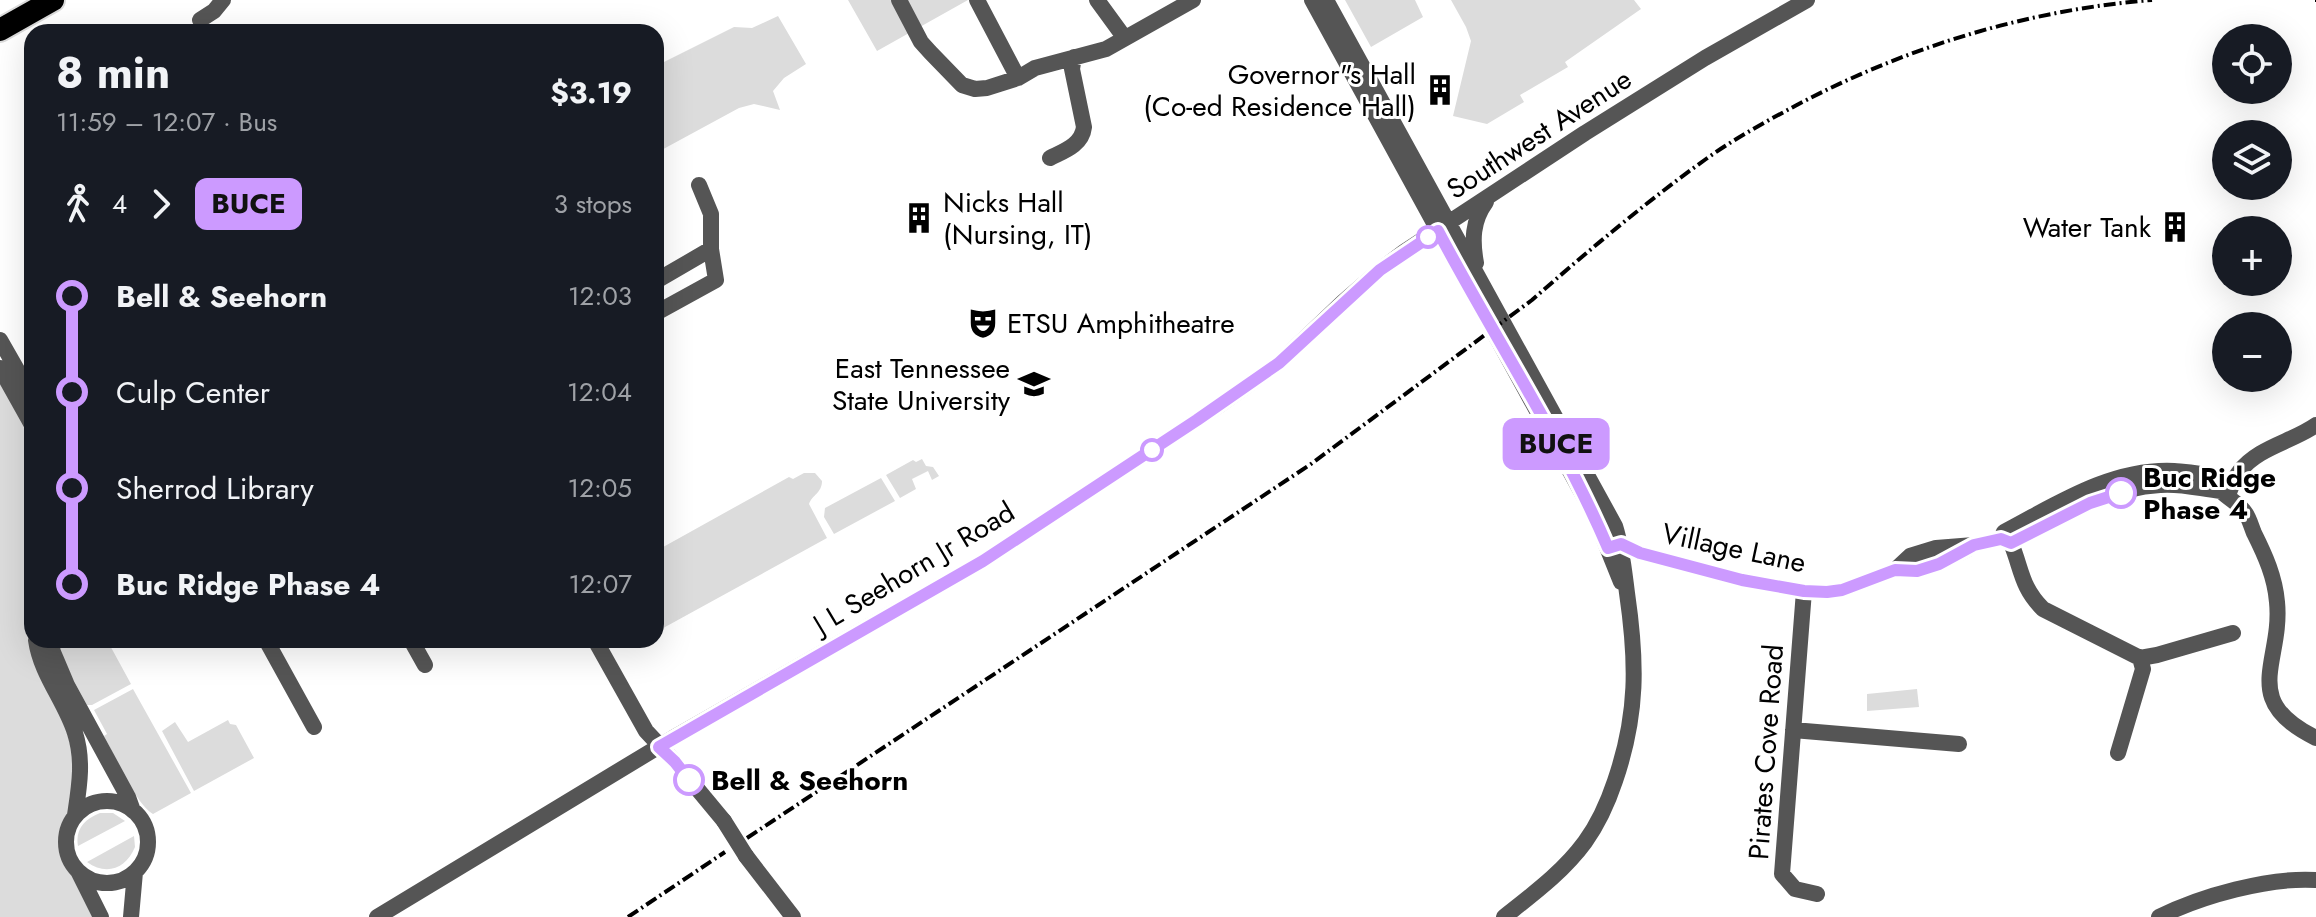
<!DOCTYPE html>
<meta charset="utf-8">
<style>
:root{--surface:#171b24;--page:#20242c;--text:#f1f3f6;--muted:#9ea1a6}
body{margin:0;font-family:Jost,sans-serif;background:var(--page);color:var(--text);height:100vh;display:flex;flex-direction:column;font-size:30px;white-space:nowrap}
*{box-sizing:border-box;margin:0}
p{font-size:26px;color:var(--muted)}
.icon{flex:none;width:44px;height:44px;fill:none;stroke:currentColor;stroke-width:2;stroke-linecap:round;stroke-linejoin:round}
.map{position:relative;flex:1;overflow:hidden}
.details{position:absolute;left:24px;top:24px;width:640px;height:624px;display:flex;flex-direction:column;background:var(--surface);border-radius:24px;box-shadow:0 8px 32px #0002}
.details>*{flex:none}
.badge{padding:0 16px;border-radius:12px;font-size:28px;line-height:52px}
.fabs{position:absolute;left:2212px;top:24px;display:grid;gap:16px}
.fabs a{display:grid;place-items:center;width:80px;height:80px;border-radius:50%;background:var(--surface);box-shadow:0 8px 32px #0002;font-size:40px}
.map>.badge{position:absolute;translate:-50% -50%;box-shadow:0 0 0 4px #fff}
.legs{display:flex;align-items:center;gap:12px;height:88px;padding:0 32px;font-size:26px}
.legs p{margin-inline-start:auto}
.head{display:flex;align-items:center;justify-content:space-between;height:136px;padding:0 32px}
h1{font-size:44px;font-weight:700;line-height:60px}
ul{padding:0 32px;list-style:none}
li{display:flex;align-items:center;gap:28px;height:96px;font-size:30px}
li i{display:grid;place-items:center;width:12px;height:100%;margin:0 10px;background:currentColor}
li i::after{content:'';width:20px;height:20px;margin:-10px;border:6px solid;border-radius:50%;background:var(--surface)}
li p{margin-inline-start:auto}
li:first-child i{background:linear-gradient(#0000 50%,currentColor 0)}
li:last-child i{background:linear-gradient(currentColor 50%,#0000 0)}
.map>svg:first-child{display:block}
.green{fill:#dcdcdc}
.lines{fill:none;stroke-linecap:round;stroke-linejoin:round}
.highway-casing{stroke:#dbdbdb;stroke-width:26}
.minor{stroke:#555;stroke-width:16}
.highway{stroke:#000;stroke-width:22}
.rail{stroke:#000;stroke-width:4;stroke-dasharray:12 4 2 4;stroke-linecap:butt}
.minor-bridge{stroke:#555;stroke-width:16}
.line-1-casing{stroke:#fff;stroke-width:18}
.line-1{stroke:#cc9aff;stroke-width:12}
.stop-1-dot{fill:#fff;stroke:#cc9aff;stroke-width:4}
.labels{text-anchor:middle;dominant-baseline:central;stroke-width:6;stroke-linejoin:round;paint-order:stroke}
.poi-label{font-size:28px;fill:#000;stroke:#fff;text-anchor:end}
.street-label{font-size:28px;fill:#000;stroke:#fff}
.stop-label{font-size:28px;font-weight:bold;fill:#000;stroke:#fff;text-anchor:start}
</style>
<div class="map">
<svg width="2316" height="917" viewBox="0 0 2316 917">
<rect width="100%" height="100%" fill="#fff"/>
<!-- green -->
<path class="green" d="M848,0H968L877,51Z
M1345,0H1415L1423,17L1371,47Z
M1451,0H1634L1641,9L1565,62L1568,67L1520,95L1524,102L1487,124L1453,116L1471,41L1466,27Z
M778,16L806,64L784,78L773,91L780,110L754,104L739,108L656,153V66L734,27L752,28Z
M0,377L32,433V565L29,567L26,583L31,588L28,620L31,644L63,718L77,770L72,806L60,840L63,856L96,917H0Z
M922,459L926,466L933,467L939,476L932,480L928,471L912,479L916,489L900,498L886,475L913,460L916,462Z
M804,473H815L822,481C822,493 812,495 809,504L827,538L656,632V551L789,477L793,479Z
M881,478L895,501L834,534L824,517L825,508Z
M58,640H107L131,684L92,705H87C76,684 63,664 58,640Z
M133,689L191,793L153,814C136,804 114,755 104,736L107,734L94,710Z
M1917,689L1919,707L1867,711V694Z
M228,720L230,724L236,725L254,758L194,791L162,731L175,722L188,742Z
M100,813H113L125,821L78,846C75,830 84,819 100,813Z
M134,836L135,847C126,869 106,876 87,862Z"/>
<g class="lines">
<defs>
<path id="highway" d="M0,30L53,0"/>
</defs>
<!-- highway casing -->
<use href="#highway" class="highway-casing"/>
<!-- minor -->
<path class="minor" d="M899,0L921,42L930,52L962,85L975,89L987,88L1018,78L1035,68L1106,49L1193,0
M977,0L1018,78
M1097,0L1124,37
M1312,0L1594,515L1621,582
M1326,0L1615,526C1622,548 1624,570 1627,593C1637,662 1638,714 1615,781C1608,802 1598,824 1585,842C1563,872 1533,894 1504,917
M200,20L214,11L223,0
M1050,158C1064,151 1082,145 1084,127L1072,69L1074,57
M1476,263C1472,241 1472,221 1486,202
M656,281L711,249
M656,313L716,280L711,249V214L699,185
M0,340L32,396
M0,368L32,425
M2228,495C2231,488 2234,478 2239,472C2258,447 2292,442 2316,425
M2001,539L2004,532C2057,504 2112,468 2174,471C2186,472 2199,472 2210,477C2217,481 2216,486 2221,491C2228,498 2238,503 2244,511C2249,517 2251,526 2254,533C2265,555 2275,577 2277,602C2283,662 2238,700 2316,738
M2011,543C2057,519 2106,488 2160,485C2181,483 2201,489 2221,491
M1615,546L1621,544L1640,553L1742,580L1804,591L1827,592L1842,590L1895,570L1910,556L1936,548L1974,545L2001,539L2011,543C2022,570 2021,587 2043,609L2140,658
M1895,570C1926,572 1941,563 1968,549
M1804,591L1782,874L1795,889L1817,894
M36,640C41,675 65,701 75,733C84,761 79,788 75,815
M50,640L53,652L67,685L128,797L133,811
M266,640L314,727
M411,640L425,665
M595,640L646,731L675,762L724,821
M2140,658L2157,655L2233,633
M1793,730L1959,744
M2118,753L2143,669L2140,658
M66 842a41 41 0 1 1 82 0a41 41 0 1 1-82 0Z
M746,856L793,917
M79,873L101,917
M131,917L135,872
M377,917L673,738L983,561L1221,404L1279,363L1343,302L1380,270L1404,252L1585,133L1705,58L1807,0
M2159,917C2201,896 2269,877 2316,880"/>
<!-- highway -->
<use href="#highway" class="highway"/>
<!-- rail -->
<path class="rail" d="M2315,0H2316
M747,838L1311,464L1532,300C1588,251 1646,202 1706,159C1734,139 1765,122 1795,106C1906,47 2027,10 2152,0
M628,917L725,852"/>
<!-- minor-bridge -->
<path class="minor-bridge" d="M724,821L746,856"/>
</g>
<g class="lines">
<defs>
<path id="line-1" d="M689,780L675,762L659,747L983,561L1197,420L1279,363L1380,270L1438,231C1494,337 1561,438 1608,548L1621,544L1640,553L1742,580L1804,591L1827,592L1842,590L1895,570L1917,571L1939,564L1974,545L2001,539L2011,543L2090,503L2121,493"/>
</defs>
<!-- line-1 casing -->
<use href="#line-1" class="line-1-casing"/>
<!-- line-1 -->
<use href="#line-1" class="line-1"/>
</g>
<!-- icons -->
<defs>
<symbol id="building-bare" viewBox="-9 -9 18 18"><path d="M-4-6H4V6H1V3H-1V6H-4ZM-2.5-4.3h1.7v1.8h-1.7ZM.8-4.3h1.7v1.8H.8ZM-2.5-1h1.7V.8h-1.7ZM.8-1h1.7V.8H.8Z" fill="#000" stroke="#fff" stroke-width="2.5" paint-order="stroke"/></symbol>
<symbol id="theatre-bare" viewBox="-9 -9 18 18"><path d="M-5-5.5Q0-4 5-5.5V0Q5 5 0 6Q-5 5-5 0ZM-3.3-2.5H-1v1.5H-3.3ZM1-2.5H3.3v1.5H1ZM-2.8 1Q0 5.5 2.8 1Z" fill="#000" stroke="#fff" stroke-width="2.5" paint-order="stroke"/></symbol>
<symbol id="university-bare" viewBox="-9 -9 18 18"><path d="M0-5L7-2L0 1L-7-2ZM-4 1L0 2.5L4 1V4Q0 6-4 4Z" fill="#000" stroke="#fff" stroke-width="2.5" paint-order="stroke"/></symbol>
</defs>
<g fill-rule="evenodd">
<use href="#building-bare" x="1418" y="68" width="44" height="44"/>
<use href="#building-bare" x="897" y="196" width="44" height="44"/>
<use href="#building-bare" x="2153" y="205" width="44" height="44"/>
<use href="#theatre-bare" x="961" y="301" width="44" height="44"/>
<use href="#university-bare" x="1012" y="362" width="44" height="44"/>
</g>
<!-- markers -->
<g class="stop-1-dot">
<circle cx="1428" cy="237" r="10"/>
<circle cx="1152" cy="450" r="10"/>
<circle cx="2121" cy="493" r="14"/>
<circle cx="689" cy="780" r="14"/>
</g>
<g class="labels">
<!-- poi labels -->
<g class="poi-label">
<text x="1416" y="74">Governor"s Hall<tspan x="1416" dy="32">(Co-ed Residence Hall)</tspan></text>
<text x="943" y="202" text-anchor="start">Nicks Hall<tspan x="943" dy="32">(Nursing, IT)</tspan></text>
<text x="2151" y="227">Water Tank</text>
<text x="1007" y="323" text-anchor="start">ETSU Amphitheatre</text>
<text x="1010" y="368">East Tennessee<tspan x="1010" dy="32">State University</tspan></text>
</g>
<!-- street labels -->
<g class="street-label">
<text transform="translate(1539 134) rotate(-33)">Southwest Avenue</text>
<text transform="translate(1734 548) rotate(12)">Village Lane</text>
<text transform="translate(914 568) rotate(-31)">J L Seehorn Jr Road</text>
<text transform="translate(1766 752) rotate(-86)">Pirates Cove Road</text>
</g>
<!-- stop labels -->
<g class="stop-label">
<text x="2143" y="477">Buc Ridge<tspan x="2143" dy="32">Phase 4</tspan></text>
<text x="711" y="780">Bell &amp; Seehorn</text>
</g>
</g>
</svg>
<div class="fabs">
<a><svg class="icon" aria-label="locate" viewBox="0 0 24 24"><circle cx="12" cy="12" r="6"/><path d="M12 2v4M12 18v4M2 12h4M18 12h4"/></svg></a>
<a><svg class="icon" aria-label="layers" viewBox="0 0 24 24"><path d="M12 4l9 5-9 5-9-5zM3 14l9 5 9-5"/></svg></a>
<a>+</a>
<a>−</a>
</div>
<b class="badge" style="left:1556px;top:444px;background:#cc9aff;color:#111">BUCE</b>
<section class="details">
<div class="head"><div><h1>8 min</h1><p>11:59 – 12:07 · Bus</p></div><b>$3.19</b></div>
<div class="legs"><svg class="icon" aria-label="walk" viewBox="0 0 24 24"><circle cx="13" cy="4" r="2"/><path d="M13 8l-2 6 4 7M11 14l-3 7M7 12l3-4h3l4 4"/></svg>4<svg class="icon" aria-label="forward" viewBox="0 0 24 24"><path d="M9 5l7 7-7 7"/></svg><b class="badge" style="background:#cc9aff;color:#111">BUCE</b><p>3 stops</p></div>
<ul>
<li><i style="color:#cc9aff"></i><b>Bell &amp; Seehorn</b><p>12:03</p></li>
<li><i style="color:#cc9aff"></i><span>Culp Center</span><p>12:04</p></li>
<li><i style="color:#cc9aff"></i><span>Sherrod Library</span><p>12:05</p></li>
<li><i style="color:#cc9aff"></i><b>Buc Ridge Phase 4</b><p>12:07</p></li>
</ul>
</section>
</div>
